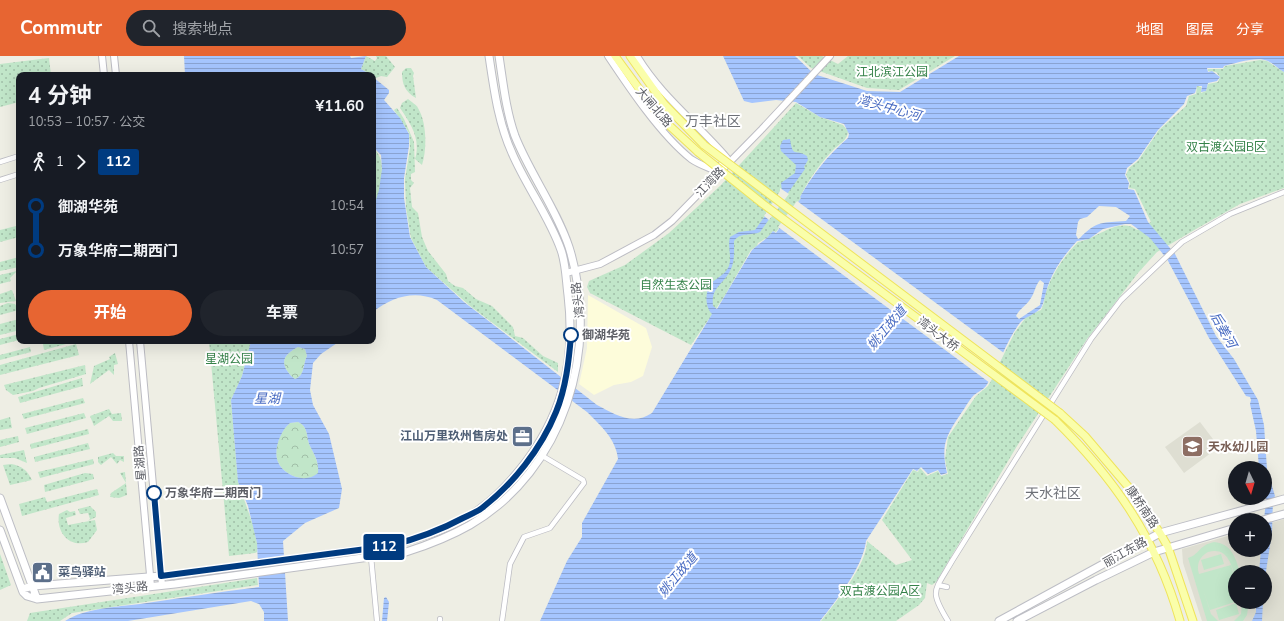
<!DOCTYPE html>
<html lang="zh">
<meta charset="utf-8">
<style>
:root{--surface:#171b24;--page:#20242c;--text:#f1f3f6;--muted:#9ea1a6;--accent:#e76532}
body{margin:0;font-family:"Nunito Sans","Noto Sans SC",sans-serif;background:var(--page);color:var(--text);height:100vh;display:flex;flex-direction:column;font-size:15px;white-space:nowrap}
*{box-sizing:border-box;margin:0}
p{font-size:13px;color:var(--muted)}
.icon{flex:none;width:22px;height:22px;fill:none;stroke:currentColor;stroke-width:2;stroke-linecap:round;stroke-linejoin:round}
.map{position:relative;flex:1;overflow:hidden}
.side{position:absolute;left:16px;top:16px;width:360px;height:272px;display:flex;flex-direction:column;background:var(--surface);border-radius:8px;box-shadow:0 4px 16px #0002}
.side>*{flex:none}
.badge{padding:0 8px;border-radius:3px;font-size:14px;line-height:26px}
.needle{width:26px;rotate:175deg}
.fabs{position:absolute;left:1228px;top:405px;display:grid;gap:8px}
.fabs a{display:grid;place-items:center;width:44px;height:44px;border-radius:50%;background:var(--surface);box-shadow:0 4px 16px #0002;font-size:20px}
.map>.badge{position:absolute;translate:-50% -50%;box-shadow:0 0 0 2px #fff}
.legs{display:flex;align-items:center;gap:6px;height:44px;padding:0 12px;font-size:13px}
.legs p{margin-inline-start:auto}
.head{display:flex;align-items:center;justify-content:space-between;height:68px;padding:0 12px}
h1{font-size:22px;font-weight:700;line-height:30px}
.action{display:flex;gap:8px;margin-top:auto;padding:8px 12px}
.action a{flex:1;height:46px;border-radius:24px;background:var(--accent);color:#fff;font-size:16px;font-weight:700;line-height:46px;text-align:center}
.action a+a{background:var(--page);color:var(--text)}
ul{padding:0 12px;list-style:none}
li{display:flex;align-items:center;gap:14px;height:44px;font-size:15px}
li i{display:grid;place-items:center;width:6px;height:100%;margin:0 5px;background:currentColor}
li i::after{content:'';width:10px;height:10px;margin:-5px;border:3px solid;border-radius:50%;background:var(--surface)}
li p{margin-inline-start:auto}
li:first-child i{background:linear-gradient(#0000 50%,currentColor 0)}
li:last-child i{background:linear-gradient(currentColor 50%,#0000 0)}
header{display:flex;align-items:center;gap:24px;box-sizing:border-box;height:56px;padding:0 20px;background:var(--accent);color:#fff}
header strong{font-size:19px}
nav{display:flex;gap:22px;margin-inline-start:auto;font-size:14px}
.search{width:280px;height:36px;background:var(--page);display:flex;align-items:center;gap:10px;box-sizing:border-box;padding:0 14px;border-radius:22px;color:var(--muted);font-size:15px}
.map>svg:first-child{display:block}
.commercial{fill:#fdfcda}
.education{fill:#deded2;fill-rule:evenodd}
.green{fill:url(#green-dots)}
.forest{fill:url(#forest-crowns)}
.pitch{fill:#c1e6c9}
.water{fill:url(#water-rules);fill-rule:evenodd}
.pier{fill:#eeeee4}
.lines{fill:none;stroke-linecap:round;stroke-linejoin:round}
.minor-casing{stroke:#bcbcc3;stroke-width:6}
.tertiary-casing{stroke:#bcbcc3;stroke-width:8}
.secondary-casing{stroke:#bdbec5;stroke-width:9}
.primary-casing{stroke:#efe45c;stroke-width:9}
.minor{stroke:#fff;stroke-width:4.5}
.tertiary{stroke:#fff;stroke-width:6}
.secondary{stroke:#fff;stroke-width:7}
.primary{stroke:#fafeaa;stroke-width:7}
.primary-bridge-casing{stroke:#efe45c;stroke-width:9;stroke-linecap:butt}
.primary-bridge{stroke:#fafeaa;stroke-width:7}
.line-1-casing{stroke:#fff;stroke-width:9}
.line-1{stroke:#003b80;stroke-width:6}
.stop-1-dot{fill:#fff;stroke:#003b80;stroke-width:2}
.labels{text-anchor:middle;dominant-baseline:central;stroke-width:4;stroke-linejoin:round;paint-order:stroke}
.park-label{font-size:12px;fill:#358249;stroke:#fff}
.street-label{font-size:12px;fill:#5c5e65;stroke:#fff}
.stop-label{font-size:12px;font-weight:bold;fill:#5c5e65;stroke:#fff;text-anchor:start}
.service-label{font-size:12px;font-weight:bold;fill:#4e5e75;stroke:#fff;text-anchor:end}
.education-label{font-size:12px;font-weight:bold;fill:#785e54;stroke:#fff;text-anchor:start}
.water-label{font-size:13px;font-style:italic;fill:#476ac2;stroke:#fff}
.quarter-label{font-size:14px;fill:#6d7077;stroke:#fff}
</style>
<header>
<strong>Commutr</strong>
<div class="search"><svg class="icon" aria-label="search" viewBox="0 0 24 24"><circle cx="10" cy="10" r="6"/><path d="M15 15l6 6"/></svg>搜索地点</div>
<nav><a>地图</a><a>图层</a><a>分享</a></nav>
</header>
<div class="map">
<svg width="1284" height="565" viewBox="0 0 1284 565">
<defs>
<pattern id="green-dots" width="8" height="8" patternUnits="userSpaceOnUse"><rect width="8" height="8" fill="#c1e6c9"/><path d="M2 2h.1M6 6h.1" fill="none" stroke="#a0bea7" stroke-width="1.8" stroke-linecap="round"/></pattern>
<pattern id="forest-crowns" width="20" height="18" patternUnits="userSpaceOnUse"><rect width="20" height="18" fill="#c1e6c9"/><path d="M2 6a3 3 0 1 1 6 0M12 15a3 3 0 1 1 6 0" fill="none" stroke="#a0bea7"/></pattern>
<pattern id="water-rules" width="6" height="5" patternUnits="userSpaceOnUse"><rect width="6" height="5" fill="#a5c5fe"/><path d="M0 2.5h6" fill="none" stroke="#8aa3d1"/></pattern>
</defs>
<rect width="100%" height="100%" fill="#eeeee4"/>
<!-- commercial -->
<path class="commercial" d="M588,239L646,272L652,291L643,320L631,326L614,329L594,339L579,328L587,292Z"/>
<!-- education -->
<path class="education" d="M1200,366L1219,391L1184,417L1165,391Z
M1284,463V565H1202L1183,507L1182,493L1235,478V494H1265V469ZM1235,516H1265V546H1235Z"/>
<!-- green -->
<path class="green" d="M366,0L375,5L377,2L376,0H386L395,11L387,21L381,20L376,22L361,13Z
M798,0H822L838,8L848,0H955L899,34L867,32L811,12Z
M49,2L51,19H19V46L0,51V8Z
M1260,4L1267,5L1284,16V132L1240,148L1196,173L1157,196L1138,217L1087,283L1017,390L936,526L932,529L927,527L925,542L919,549L896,565H821C836,546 867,509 867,485L896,509L912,504L882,464L913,414L918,416L920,412L927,420L938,415L941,420L948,418L945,403L948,381L976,340L988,330L1015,276L1027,260L1041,254C1045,247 1044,240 1047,233C1054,215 1065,199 1078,186C1097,183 1119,160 1137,174L1151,166L1135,133L1129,132L1130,127L1126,119L1129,112L1138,105L1159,74L1186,50L1189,40L1196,38L1197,30L1201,31V37L1206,35L1208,28L1218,26L1220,21L1216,16L1208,15V13H1223L1225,10Z
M406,12H411L414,17L413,20L416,42C405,36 402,28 402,16Z
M408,43C411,46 416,48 418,52C427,67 427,93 422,109L415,103C421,83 411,68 400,52L402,47Z
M796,47L820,61L843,69L848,75C848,83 841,87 835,92C821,106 809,123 800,141L801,142L776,176L773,175L768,181L758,187L757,190L751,194L724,241L691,289L590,237L587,231L589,225L625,209L669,177L721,129Z
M397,52L404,63L414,86L415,116L411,118V124L414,127L410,132L412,151L418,157L422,181L428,195L446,218L448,225L455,230L463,232L476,243L492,250L513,271L515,280L523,282L543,300L558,307V316L470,250L426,211L411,182L406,152L405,123L410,92L409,77L394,54Z
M373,91C377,96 380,100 381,105C384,118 379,142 373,153Z
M16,170L19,181L0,186V174Z
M19,201V211L0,215V206Z
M17,215L10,222L11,225L0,228V219Z
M12,234L16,245L0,247V238Z
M8,247L15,248L19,254L0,259V250Z
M19,263V272L16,275L0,279V268Z
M19,278V284L0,289V283Z
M54,285H77L44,294L43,288Z
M209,285H251L242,320L231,344L238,426L253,469L257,487V496L255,497L229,500Z
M76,288L79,299L0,319V309Z
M30,291L31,296L0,304V299Z
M115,297L118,308L114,309V319L109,314L90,328L94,310L110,303L109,301Z
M85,309L86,318L39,332L33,335L13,339L6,334L4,329Z
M82,322L83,330L20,347L18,341Z
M83,342L85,347L24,363L22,358Z
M109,353L112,358L121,357L122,365H113L109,360L94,370L90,360Z
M84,357L86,362L27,378L25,372Z
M10,361L12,372L0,374V364Z
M88,373L89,378L31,393L30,388Z
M18,380L19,386L0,391V384Z
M88,387L90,393L35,406L34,401Z
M24,394L27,407L15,402H0V399Z
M113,397L116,400H124V406L120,404L117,408L111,401L101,409L98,406V401Z
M93,403L94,408L40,422L38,416Z
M11,408C22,410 27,414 32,424L10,429L3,409Z
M125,416L127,439L119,442L110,441L111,437L126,427L120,417Z
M85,417L93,418L94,423L45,436L44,429Z
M97,433L99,439L22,460L19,448L45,441L47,446Z
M90,450L96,456V461L88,465L90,463L88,457L80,458L78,453Z
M67,454L70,456L75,455L76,459L66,462L68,469L95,464L97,474L88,486C69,492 56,476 59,458Z
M0,498L11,529L0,534Z
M257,522L258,529L72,557L60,565H27L30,557Z"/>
<!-- forest -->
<path class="forest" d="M298,291L305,293L307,300C303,307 305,320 295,323C292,321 290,319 288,316C279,304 287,297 298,291Z
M298,366C309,371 306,381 310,390C315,400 319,406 318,418C306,428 284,420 278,406C273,394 280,375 290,367Z"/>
<!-- pitch -->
<path class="pitch" d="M1214,486C1232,488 1235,501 1240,516H1235V521C1231,507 1227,491 1208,496C1199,501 1196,509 1199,518L1231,509L1235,524V546L1210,554L1203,533L1211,558L1218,565H1207L1188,502C1199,499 1199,489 1214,486Z
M1221,498L1224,508L1204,514L1201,504Z
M1242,546H1249L1247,559L1243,565H1234L1241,558Z
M1236,547L1239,558L1219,564L1216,554Z"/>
<!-- water -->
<path class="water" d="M184,0H350L351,2L366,0L361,13L371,19H185Z
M723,0H795L814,18L867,35L900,36L959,0H1284V16C1278,13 1274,8 1268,5C1257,0 1236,7 1224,10L1223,12H1207L1208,16L1212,15L1220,21L1217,25L1208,27L1206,35L1201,36L1202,30H1197L1195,37L1187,40L1184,48L1158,74L1138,103L1127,112L1125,119L1129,127L1128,133L1134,134L1148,166L1175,198L1216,280L1234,303L1258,344L1264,369L1267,413L1275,440L1273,443L1272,476L1265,522V516H1259L1261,494H1265V464H1264L1266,444L1265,412H1259L1256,375L1250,348L1251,344L1250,341L1246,340L1209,282L1167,203L1150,182L1131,168H1125L1103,173L1089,183L1077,185C1066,197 1055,211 1049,227C1046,233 1044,248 1041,252C1035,259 1025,260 1019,268C1005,287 999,310 986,330C983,334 979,335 974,339C969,344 965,352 960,359C945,381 941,390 947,417L941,419L938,414L928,418L921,411L917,415L913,413L866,485C863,511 836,545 820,565H540L567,505L582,481V467L618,403C616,383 601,370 587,356L437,244C414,234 392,241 373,256V154L379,134L382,113L381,99L373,91V21L389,34V37L384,44L400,62L409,78V90L404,122V142L410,181L426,211L464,246L597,349C614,358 633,370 652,357L712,258C705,251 705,237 710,229C715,222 724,220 728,212C733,202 727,191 730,181L739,176L755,174L782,136L781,127L795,117L796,109L781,95L780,90L783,84L790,83C793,103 795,92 807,100L808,104L804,111L805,113L760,176C751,180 740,176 734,185C734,195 735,206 730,215C722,230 711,231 713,250L717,253L752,194C759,188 767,183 773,175L776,177L801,142L800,141C813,118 828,99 848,82L849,78L844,68L820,61L796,46L776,44L752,47L744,45ZM1099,150L1116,151L1130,160L1126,165C1103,167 1097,164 1080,182L1078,183L1076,179L1078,166L1080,163L1087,161ZM1040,224L1044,227L1040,249L1019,263L1016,260C1020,252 1027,249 1031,242C1035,236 1035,230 1040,224Z
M251,285H340L321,298L313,307L310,334L313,349L329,378L342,433L339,452L305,467L283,485L288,565H264V556L259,548L251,545L128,565H65C85,552 117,551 140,548C179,542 219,536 259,531L257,487L248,450L238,426L231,344L242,320ZM298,291L305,293L307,300C303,307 305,320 295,323C292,321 290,319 288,316C279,304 287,297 298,291ZM298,366C309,371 306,381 310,390C315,400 319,406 318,417C306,428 284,420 278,406C273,395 280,375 290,367Z
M386,541L389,546L387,565H382L384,542Z
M1256,546H1263L1262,565H1252L1256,556Z"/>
<!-- pier -->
<path class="pier" d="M780,132L789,138L769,164L764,160L780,135Z
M797,145L1004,297L990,327L778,171Z"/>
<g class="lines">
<defs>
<path id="minor" d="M0,106L19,100
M0,124L19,118
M371,501L377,565
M938,529L947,531
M440,565V563
M502,565L510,508L524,481L550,472L584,427L583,424L541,399
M948,565C929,534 934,536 952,505L1091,283L1121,244L1182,186L1230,158L1284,136"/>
<path id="tertiary" d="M102,0L104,19
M114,0L116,19
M608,0C630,33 660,78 691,103C698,108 707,111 716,115L727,102C697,67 661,40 637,0
M566,217L600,208L654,179L672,165L762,73L830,0
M129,285L151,530
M140,285L162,529"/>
<path id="secondary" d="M0,442L37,543
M1263,464L1284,458
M0,474L23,536L27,540L37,543L175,528L406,496C428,489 449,481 470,469C564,414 601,293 569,191C556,152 530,118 515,80C506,55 503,26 499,0
M22,533L33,530L174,519L389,490C419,482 457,471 481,452C495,442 507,429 518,416C562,362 576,308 568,239C566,224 566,208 561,194C549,160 526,130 512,97C498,66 494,33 489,0
M999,565L1160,477L1284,443
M1017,565L1096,524L1154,496L1235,472"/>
<path id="primary" d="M615,0L659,60L698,96
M630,0L664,48L704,89
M1060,357L1085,380L1131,434L1160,477L1168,491L1193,565
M1055,364C1115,423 1157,484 1180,565"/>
</defs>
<!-- minor casing -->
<use href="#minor" class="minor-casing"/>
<!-- tertiary casing -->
<use href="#tertiary" class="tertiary-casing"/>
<!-- secondary casing -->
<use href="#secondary" class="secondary-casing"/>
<!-- primary casing -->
<use href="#primary" class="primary-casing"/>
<!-- minor -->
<use href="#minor" class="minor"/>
<!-- tertiary -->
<use href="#tertiary" class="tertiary"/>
<!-- secondary -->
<use href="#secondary" class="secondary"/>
<!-- primary -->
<use href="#primary" class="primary"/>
<defs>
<path id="primary-bridge" d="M704,89L1060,357
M698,96L763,148L1055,364"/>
</defs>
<!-- primary-bridge casing -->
<use href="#primary-bridge" class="primary-bridge-casing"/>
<!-- primary-bridge -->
<use href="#primary-bridge" class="primary-bridge"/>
</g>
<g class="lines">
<defs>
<path id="line-1" d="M154,437L161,520L389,490C416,483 439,475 463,462C469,459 477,456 482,452C513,428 541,393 556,356C566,332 569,304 571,279"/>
</defs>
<!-- line-1 casing -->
<use href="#line-1" class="line-1-casing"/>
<!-- line-1 -->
<use href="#line-1" class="line-1"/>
</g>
<!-- icons -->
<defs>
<symbol id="office-square" viewBox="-11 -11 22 22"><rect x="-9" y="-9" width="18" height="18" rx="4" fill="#5c6f8a" stroke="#fff"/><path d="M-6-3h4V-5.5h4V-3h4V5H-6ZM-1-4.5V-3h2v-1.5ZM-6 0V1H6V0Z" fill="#fff"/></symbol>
<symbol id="school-square" viewBox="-11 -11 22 22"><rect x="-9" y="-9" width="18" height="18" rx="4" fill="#8d6e63" stroke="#fff"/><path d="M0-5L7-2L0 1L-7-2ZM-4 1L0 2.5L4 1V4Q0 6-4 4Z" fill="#fff"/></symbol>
<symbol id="civic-square" viewBox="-11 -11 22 22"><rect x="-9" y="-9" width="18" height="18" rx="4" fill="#5c6f8a" stroke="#fff"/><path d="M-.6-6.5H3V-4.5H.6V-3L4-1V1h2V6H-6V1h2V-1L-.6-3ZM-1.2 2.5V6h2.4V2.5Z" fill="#fff"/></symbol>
</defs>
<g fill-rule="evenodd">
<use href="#office-square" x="510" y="368" width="25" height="25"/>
<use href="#school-square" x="1180" y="378" width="25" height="25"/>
<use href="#civic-square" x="30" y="504" width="25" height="25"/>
</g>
<!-- markers -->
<g class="stop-1-dot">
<circle cx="571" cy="279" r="7"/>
<circle cx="154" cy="437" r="7"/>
</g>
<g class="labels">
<!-- park labels -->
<g class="park-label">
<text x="892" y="16">江北滨江公园</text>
<text x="1226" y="91">双古渡公园B区</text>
<text x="676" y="229">自然生态公园</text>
<text x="229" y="303">星湖公园</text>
<text x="880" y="535">双古渡公园A区</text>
</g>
<!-- street labels -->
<g class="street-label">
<text transform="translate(654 51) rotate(49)">大闸北路</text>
<text transform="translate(710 126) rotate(-46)">江湾路</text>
<text transform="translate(578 244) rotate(-97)">湾头路</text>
<text transform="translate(938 278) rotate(37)">湾头大桥</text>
<text transform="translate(140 407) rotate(-95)">星湖路</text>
<text transform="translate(1142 451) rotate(56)">康桥南路</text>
<text transform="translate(1125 496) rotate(-29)">丽江东路</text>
<text transform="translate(130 532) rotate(-6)">湾头路</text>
</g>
<!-- stop labels -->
<g class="stop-label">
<text x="582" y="279">御湖华苑</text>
<text x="165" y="437">万象华府二期西门</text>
</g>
<!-- service labels -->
<g class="service-label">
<text x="508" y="380">江山万里玖州售房处</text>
<text x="58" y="516" text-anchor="start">菜鸟驿站</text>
</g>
<!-- education labels -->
<g class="education-label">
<text x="1208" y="391">天水幼儿园</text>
</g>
<!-- water labels -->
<g class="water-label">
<text transform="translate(889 52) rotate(15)">湾头中心河</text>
<text transform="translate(887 272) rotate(-50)">姚江故道</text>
<text transform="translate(1223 274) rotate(61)">后姜河</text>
<text x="267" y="343">星湖</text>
<text transform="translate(678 519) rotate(-50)">姚江故道</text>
</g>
<!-- quarter labels -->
<g class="quarter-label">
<text x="713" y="65">万丰社区</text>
<text x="1053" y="437">天水社区</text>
</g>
</g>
</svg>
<div class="fabs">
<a><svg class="needle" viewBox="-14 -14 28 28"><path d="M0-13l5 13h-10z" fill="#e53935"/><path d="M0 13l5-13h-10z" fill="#9ea1a6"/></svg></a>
<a>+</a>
<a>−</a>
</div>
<b class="badge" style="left:384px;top:491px;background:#003b80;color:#fff">112</b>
<section class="side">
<div class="head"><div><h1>4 分钟</h1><p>10:53 – 10:57 · 公交</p></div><b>¥11.60</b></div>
<div class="legs"><svg class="icon" aria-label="walk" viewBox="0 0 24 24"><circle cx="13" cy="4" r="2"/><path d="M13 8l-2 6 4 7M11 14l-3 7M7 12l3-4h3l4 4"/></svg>1<svg class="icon" aria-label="forward" viewBox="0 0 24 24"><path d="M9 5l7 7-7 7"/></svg><b class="badge" style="background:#003b80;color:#fff">112</b></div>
<ul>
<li><i style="color:#003b80"></i><b>御湖华苑</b><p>10:54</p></li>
<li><i style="color:#003b80"></i><b>万象华府二期西门</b><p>10:57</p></li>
</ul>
<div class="action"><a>开始</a><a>车票</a></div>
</section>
</div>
